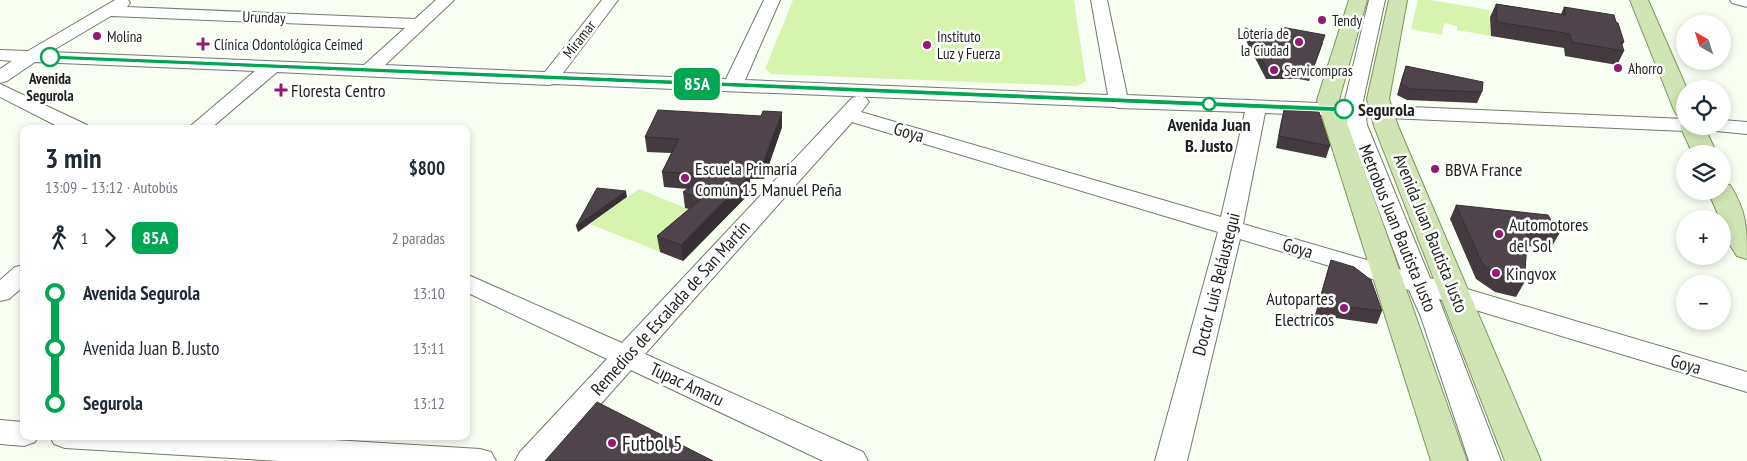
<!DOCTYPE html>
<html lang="es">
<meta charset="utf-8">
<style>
:root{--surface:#fff;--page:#f6f6f7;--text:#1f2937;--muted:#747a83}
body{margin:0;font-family:"PT Sans Narrow",sans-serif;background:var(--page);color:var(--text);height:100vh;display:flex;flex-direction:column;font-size:19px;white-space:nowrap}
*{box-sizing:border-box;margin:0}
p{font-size:16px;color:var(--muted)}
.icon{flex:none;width:28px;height:28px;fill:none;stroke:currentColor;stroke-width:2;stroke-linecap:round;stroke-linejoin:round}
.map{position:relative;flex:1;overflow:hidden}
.details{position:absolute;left:20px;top:125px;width:450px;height:315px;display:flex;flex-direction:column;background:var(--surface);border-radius:10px;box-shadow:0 2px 8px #0003}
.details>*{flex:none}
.badge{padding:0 10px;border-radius:8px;font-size:18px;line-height:32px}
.needle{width:32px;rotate:321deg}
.fabs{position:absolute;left:1676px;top:15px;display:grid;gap:10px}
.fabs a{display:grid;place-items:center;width:55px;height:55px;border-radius:50%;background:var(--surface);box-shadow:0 2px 8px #0003;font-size:25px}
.map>.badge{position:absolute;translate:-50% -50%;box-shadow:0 0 0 2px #fff}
.legs{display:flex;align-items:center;gap:8px;height:55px;padding:0 25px;font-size:16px}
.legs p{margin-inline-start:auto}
.overview{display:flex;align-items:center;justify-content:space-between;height:85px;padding:0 25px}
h1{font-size:28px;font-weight:700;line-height:38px}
ul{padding:0 25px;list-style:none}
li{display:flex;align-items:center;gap:18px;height:55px;font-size:19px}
li i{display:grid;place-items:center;width:8px;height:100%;margin:0 6px;background:currentColor}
li i::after{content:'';width:12px;height:12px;margin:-6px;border:4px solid;border-radius:50%;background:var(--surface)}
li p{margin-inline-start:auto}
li:first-child i{background:linear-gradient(#0000 50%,currentColor 0)}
li:last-child i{background:linear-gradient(currentColor 50%,#0000 0)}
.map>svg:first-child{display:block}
.green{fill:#d7f4ae}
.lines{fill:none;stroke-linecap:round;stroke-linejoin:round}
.minor-casing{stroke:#74796e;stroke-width:2}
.major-casing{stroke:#7f945e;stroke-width:2}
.minor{fill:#fff;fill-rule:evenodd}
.major{fill:#d1e5b4;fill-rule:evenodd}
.wall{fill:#443a40}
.shaded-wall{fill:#373034}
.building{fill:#4f444b;stroke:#373034}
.line-1{fill:#00a651;stroke:#fff}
.poi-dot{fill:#931975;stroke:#fff;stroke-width:2}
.stop-1-dot{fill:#fff;stroke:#00a651;stroke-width:2.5}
.labels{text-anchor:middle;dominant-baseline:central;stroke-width:5;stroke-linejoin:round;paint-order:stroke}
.far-street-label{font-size:15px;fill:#1e201c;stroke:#fff}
.far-poi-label{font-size:15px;fill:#1e201c;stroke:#fff;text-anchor:start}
.far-stop-label{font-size:15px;font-weight:bold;fill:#1e201c;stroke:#fff}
.poi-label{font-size:18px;fill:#1e201c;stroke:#fff;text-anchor:start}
.stop-label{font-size:18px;font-weight:bold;fill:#1e201c;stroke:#fff;text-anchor:start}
.street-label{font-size:18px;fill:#1e201c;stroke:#fff}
.near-poi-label{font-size:21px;fill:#1e201c;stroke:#fff;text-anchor:start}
</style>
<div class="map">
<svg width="1747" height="461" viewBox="0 0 1747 461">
<rect width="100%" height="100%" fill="#f9fef2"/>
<!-- green -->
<path class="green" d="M793,0H1074L1086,81L1077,86L771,74L765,69Z
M1418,0H1431L1489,10L1491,36L1457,30V26L1444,23L1442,35L1411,29Z
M639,189L703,215L695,223L714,230L691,254L667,244L658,251L590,224Z"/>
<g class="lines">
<defs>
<path id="minor" d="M115,0H128L130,3L127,7L415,19L436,0H454L385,65L545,72L602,0H618L563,73L726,79L764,0H780L745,80L1108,95L1091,0H1107L1127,95L1344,104L1369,0H1385L1363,101L1364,105L1685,119V126H1694L1692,129L1685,131L1366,117L1367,125L1430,278L1747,372V392L1439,299L1501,461H1469L1421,317L1409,290L1240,239L1187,461H1155L1218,232L852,122L645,354L863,452L868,461H823L631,370L550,461H515L520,452L607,359L466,292V274L622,343L852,98L859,96L866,98L869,102L861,112L1221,217L1245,112L1119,108L1114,107L553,84L549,85L277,72L210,129H187L255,71L35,62L7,81L0,83V69L12,61L0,60V50L28,51ZM111,16L405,28L364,65L50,52ZM1265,113L1346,116L1347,125L1401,270L1243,224Z
M1730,0H1747V7L1732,3Z
M0,84L87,125L90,129H63L0,97Z
M1722,120L1747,122V134L1706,130L1703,126H1722Z
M24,265V286L9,299L0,301V280L15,267Z
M0,420L24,422V436H38L35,442L24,446L0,444Z
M50,436H268L480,449L491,452L496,461H280L65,448L54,444Z"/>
<path id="major" d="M1349,0H1367L1339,100L1467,461H1431L1317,100Z
M1389,0H1407L1389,99L1398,126L1541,461H1505L1374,126L1367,99Z
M1630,0H1648L1687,89H1685V117L1677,115L1674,110Z
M1684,121L1685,126H1704L1717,154H1693L1680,126Z
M1722,184L1730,185C1747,212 1747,228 1747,259L1737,256C1730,246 1722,231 1722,219H1720L1708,191H1722Z"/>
</defs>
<!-- minor casing -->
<use href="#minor" class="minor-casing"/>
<!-- major casing -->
<use href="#major" class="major-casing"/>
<!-- minor -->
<use href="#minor" class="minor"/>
<!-- major -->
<use href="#major" class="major"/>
</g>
<!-- wall -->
<path class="wall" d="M1496,4L1561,14L1564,7L1616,22L1624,42L1622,45L1624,51L1617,65L1565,56L1564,48L1491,36L1490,17Z
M1245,28L1323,43L1309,81L1299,79H1266L1243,35Z
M1406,66L1482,92L1477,103L1407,100L1397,95L1402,77Z
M1284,110L1330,146L1326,158L1276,148L1281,121Z
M782,127L764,179H750L751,192L683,261L660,252L657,236L689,209L685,208L683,192L688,189L664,187L662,172L671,153L647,152L645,137Z
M1456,205L1559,234L1551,248L1527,246L1524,283L1516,297L1495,292L1476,279L1450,219Z
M1331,260L1382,311L1377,324L1315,315L1327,272Z"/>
<!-- shaded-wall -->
<path class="shaded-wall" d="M782,112V127L764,179L763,164Z
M748,164L751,192L683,261L681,245L745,172Z
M626,191L627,197L578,232L576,226Z"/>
<!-- building -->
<path class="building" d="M1496,4L1566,15L1564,7L1614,15L1616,22L1618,23L1624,42H1621L1624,51L1572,42L1570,34L1497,22Z
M1281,27L1325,35L1311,74L1301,72L1268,71L1245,28L1277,34Z
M1406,66L1483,82L1482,92L1411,89L1401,84Z
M658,110L761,116L763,111L782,112L763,164H748L745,172L749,176L681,245L657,236L701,199L683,192L709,174L662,172L679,139L645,137Z
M1284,110L1319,112L1330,146L1279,136Z
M597,188L626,191L576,226Z
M1456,205L1548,215L1559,234L1528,231L1524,283L1503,277L1483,265Z
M1331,260L1354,267L1371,280L1382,311L1319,303Z
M597,402L713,461H545Z"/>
<!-- line-1 -->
<path class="line-1" d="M50,55L1344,107L1348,109L1344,112L47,59L46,57Z"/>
<!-- markers -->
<g class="poi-dot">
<circle cx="1322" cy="20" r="5"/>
<circle cx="97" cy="36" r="5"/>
<circle cx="1299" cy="42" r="5"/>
<path d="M200.5 36.5h5v5h5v5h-5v5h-5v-5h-5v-5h5z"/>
<circle cx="927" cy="45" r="5"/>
<circle cx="1618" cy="68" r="5"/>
<circle cx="1274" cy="70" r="5"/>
<path d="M278.5 82.5h5v5h5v5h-5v5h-5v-5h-5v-5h5z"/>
<circle cx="1435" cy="169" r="5"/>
<circle cx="685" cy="178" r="5"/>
<circle cx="1499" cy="234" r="5"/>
<circle cx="1496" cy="273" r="5"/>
<circle cx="1344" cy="308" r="5"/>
<circle cx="612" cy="443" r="5"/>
</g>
<g class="stop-1-dot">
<circle cx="50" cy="57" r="9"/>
<circle cx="1209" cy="104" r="6"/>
<circle cx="1344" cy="109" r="9"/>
</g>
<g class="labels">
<!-- far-street labels -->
<g class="far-street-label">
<text transform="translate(264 17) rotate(2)">Urunday</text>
<text transform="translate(579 39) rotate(-52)">Miramar</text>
</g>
<!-- far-poi labels -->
<g class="far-poi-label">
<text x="1332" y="20">Tendy</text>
<text x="1289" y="33" text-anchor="end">Lotería de<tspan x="1289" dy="17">la Ciudad</tspan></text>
<text x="107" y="36">Molina</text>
<text x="937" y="36">Instituto<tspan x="937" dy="17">Luz y Fuerza</tspan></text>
<text x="214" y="44">Clínica Odontológica Ceimed</text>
<text x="1628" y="68">Ahorro</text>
<text x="1284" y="70">Servicompras</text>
</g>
<!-- far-stop labels -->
<g class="far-stop-label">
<text x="50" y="78">Avenida<tspan x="50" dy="17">Segurola</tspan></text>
</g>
<!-- poi labels -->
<g class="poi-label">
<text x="291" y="90">Floresta Centro</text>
<text x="695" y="168">Escuela Primaria<tspan x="695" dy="21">Común 15 Manuel Peña</tspan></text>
<text x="1445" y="169">BBVA France</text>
<text x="1509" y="224">Automotores<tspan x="1509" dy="21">del Sol</tspan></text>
<text x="1506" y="273">Kingvox</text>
<text x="1334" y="298" text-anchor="end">Autopartes<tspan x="1334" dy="21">Electricos</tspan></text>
</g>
<!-- stop labels -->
<g class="stop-label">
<text x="1358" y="109">Segurola</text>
<text x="1209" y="124" text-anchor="middle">Avenida Juan<tspan x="1209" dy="21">B. Justo</tspan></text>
</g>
<!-- street labels -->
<g class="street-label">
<text transform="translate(909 132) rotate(16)">Goya</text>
<text transform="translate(1398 228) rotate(68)">Metrobus Juan Bautista Justo</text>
<text transform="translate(1431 233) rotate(68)">Avenida Juan Bautista Justo</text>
<text transform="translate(1298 248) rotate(17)">Goya</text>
<text transform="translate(1216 284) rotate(-76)">Doctor Luis Beláustegui</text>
<text transform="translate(670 308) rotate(-48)">Remedios de Escalada de San Martín</text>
<text transform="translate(1686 364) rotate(16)">Goya</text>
<text transform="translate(687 384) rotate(25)">Tupac Amaru</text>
</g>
<!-- near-poi labels -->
<g class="near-poi-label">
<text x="622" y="443">Futbol 5</text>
</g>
</g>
</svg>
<div class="fabs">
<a><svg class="needle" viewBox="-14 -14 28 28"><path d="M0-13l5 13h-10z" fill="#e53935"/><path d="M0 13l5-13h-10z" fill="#747a83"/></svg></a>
<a><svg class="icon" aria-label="locate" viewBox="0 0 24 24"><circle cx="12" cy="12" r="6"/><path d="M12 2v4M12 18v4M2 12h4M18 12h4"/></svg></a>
<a><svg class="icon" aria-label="layers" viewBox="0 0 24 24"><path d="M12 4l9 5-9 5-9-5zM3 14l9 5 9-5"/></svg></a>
<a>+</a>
<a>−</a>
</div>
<b class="badge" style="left:697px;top:84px;background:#00a651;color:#fff">85A</b>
<section class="details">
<div class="overview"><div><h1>3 min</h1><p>13:09 – 13:12 · Autobús</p></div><b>$800</b></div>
<div class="legs"><svg class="icon" aria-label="walk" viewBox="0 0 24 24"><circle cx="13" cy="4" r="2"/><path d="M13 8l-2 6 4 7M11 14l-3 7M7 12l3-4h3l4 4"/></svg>1<svg class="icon" aria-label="forward" viewBox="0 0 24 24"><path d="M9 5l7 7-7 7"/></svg><b class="badge" style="background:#00a651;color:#fff">85A</b><p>2 paradas</p></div>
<ul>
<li><i style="color:#00a651"></i><b>Avenida Segurola</b><p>13:10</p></li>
<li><i style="color:#00a651"></i><span>Avenida Juan B. Justo</span><p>13:11</p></li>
<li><i style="color:#00a651"></i><b>Segurola</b><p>13:12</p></li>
</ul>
</section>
</div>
